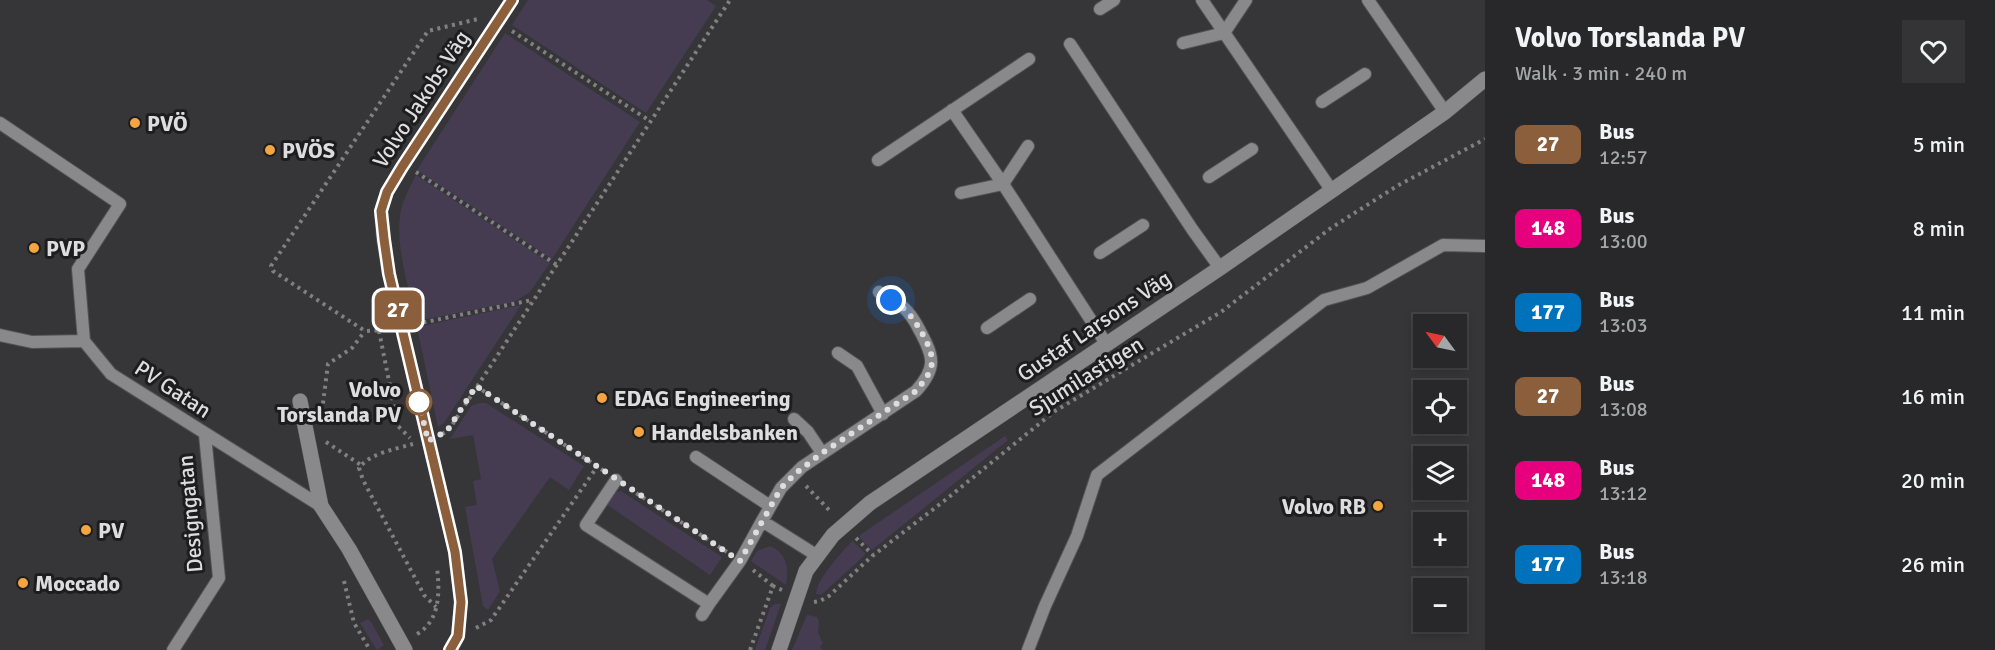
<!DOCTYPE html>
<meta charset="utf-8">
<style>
:root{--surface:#28282a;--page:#343436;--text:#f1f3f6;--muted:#a5a6a8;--line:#444447}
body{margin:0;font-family:Signika,sans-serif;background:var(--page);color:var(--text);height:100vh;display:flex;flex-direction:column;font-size:22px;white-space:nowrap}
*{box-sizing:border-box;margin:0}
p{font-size:20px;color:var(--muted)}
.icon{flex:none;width:33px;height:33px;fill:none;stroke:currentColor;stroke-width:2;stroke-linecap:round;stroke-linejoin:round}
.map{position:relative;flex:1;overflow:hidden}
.details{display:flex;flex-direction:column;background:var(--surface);width:510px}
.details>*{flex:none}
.badge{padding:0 12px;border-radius:9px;font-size:21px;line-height:39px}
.needle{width:39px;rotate:303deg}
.buttons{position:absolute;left:1413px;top:314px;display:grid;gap:12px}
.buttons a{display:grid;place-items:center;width:54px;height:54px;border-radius:0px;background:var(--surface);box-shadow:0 3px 9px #0003,0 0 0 2px var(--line);font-size:30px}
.you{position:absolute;width:30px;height:30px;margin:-15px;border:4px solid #fff;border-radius:50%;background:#1a73e8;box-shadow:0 0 0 9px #1a73e833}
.map>.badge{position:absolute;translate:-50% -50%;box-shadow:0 0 0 3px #fff}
.round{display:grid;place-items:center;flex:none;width:63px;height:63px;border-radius:0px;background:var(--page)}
.headline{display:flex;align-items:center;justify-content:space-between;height:102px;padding:0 30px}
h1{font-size:28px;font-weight:700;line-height:45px}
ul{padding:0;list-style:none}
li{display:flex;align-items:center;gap:18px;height:84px;padding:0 30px}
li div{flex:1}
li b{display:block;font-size:22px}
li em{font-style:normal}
li .badge{min-width:66px;font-weight:700;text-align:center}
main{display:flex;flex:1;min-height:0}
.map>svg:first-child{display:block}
.green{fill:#453c52}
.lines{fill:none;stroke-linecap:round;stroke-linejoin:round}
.service-casing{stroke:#535254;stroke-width:14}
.minor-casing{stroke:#535254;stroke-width:16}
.path{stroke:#807f81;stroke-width:4;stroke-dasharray:3 4.5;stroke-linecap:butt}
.service{stroke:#89888b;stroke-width:12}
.minor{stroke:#89888b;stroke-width:15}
.line-casing{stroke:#fff;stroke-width:14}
.line{stroke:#8b5e3c;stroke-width:9}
.walk{stroke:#dddcde;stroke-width:6;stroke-dasharray:0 10.8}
.poi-dot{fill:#f2a541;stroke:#1e1d1e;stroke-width:2}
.stop-dot{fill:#fff;stroke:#8b5e3c;stroke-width:3}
.labels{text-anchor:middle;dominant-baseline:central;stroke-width:6;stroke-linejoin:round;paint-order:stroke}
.street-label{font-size:22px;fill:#dddcde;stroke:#1e1d1e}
.poi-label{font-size:22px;font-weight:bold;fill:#dddcde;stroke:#1e1d1e;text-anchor:start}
.stop-label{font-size:22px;font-weight:bold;fill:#dddcde;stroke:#1e1d1e;text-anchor:end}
</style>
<main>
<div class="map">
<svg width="1485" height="650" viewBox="0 0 1485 650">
<rect width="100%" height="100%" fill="#363538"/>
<!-- green -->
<path class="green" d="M528,0H707L716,6L646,113L512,25Z
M505,33L640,122L552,259L417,170Z
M416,175L550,263L530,292L514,302L416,321C409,289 394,242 401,210C404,197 410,187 416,175Z
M521,305L444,423L438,427L417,327Z
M480,403H486L584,466L569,490L550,477L492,559L500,591L488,610L483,606L465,507L477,505L473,481L481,479L473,435L450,439L471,406Z
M1005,436L1008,440L872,550L860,538V535Z
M621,491L722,557L710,575L606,504L613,493Z
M852,541H853L865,553V555L821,595L816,594C817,578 841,554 852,541Z
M770,546C787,553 789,569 786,585L751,561L757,551Z
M775,604H781L765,650H755L770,608Z
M807,615L817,617L819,621L818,633L823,643L820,647L822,650H792Z
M368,619L371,622L384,645L377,650L360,623Z"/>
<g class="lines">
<defs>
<path id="service" d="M1202,0L1332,191
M1368,0L1445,112
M1100,9L1114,0
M1183,43L1224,33L1246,0
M1070,44L1192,229L1220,268
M1322,102L1365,74
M952,110L1003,184L1107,345
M0,123L120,204L78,269L84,341
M878,160L1029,59
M1209,177L1252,149
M961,193L1003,184L1028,146
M1100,253L1143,225
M987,328L1030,299
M0,335L32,342L84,341L111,374L321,506
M838,353L857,366L883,414
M794,419L808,432L822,453
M696,457L770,506
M616,480L586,525L709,604L740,561L762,521L816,555
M762,521L781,488L802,467L916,391C937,368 934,357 920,331C916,323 910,313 903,307C896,301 886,297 879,292
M702,615L709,604
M173,650L219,578L205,435
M451,650L458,636L461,602L455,552L389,274L383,239L381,211L387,192L402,167L512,0
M1028,650L1045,606L1077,536L1097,475L1324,300L1367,288L1443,245L1485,246"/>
<path id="minor" d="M300,401L321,506L349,549L405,650
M779,650L806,571L833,535L870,503L1220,268L1445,112L1485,79"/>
</defs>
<!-- service casing -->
<use href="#service" class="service-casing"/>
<!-- minor casing -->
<use href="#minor" class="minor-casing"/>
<!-- path -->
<path class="path" d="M512,31L650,121
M416,172L557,265
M416,324L532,300
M385,330L365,331L273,271L271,266L428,31L478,19
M379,331L398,426L410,438
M476,386L604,471
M322,411L328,364L352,348L365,331
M442,434L448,431L730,0
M326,442L361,465
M413,444C396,449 370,453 359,468L363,480L424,595L436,607
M806,486L832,513
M630,489L727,552
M856,538L873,555
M753,570L773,586
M344,581L354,623L370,650
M814,602L820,601L829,596L871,557L944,501L1055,411L1221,312L1331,228L1397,186L1485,139
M476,628L491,620L597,467
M417,634C440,621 440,592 437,568
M750,650L773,586L782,590"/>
<!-- service -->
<use href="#service" class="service"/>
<!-- minor -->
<use href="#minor" class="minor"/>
</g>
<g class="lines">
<defs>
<path id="line" d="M450,650L458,636L461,602L455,552L389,274L384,239L381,211L387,192L402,167L512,0"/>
</defs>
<!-- line casing -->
<use href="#line" class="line-casing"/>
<!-- line -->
<use href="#line" class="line"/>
<!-- walk -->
<path class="walk" d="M419,402L428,441L447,431L476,386L740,561L781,488L795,474L822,453L916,391C923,382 931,374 932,362C933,348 914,317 903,308C900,304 895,302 891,300"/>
</g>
<!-- markers -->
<g class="poi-dot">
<circle cx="135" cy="123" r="6"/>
<circle cx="270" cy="150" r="6"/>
<circle cx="34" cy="248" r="6"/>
<circle cx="602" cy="398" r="6"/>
<circle cx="639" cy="432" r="6"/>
<circle cx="1378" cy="506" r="6"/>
<circle cx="86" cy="530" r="6"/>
<circle cx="23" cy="583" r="6"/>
</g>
<circle class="stop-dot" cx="419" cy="402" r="12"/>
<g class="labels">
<!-- street labels -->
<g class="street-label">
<text transform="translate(421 99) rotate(-57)">Volvo Jakobs Väg</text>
<text transform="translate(1094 326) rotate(-34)">Gustaf Larsons Väg</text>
<text transform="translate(1086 376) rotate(-32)">Sjumilastigen</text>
<text transform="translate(173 389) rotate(33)">PV Gatan</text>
<text transform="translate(190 514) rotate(-95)">Designgatan</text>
</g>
<!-- poi labels -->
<g class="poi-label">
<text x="147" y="123">PVÖ</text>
<text x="282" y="150">PVÖS</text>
<text x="46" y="248">PVP</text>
<text x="614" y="398">EDAG Engineering</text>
<text x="651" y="432">Handelsbanken</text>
<text x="1366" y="506" text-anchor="end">Volvo RB</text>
<text x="98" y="530">PV</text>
<text x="35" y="583">Moccado</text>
</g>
<!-- stop labels -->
<g class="stop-label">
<text x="401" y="389">Volvo<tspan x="401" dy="25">Torslanda PV</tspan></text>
</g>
</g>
</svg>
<div class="buttons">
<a><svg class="needle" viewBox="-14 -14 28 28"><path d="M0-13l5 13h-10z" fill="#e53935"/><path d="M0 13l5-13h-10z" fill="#a5a6a8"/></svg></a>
<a><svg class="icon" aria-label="locate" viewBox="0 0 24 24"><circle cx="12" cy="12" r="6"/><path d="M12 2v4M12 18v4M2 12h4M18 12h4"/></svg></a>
<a><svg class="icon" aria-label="layers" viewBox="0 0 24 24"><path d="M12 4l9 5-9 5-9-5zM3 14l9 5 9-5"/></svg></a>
<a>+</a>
<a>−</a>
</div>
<div class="you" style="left:891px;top:300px"></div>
<b class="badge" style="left:398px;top:310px;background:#8b5e3c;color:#fff">27</b>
</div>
<section class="details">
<div class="headline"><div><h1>Volvo Torslanda PV</h1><p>Walk · 3 min · 240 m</p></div><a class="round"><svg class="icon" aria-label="heart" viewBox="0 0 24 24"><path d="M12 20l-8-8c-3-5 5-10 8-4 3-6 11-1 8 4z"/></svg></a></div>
<ul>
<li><span class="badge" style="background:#8b5e3c;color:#fff">27</span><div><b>Bus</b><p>12:57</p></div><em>5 min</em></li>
<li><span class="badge" style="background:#e6007e;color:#fff">148</span><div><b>Bus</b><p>13:00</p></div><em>8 min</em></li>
<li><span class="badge" style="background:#0072bc;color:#fff">177</span><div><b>Bus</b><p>13:03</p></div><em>11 min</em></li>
<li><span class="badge" style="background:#8b5e3c;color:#fff">27</span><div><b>Bus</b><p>13:08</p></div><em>16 min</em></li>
<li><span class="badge" style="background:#e6007e;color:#fff">148</span><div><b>Bus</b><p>13:12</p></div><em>20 min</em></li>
<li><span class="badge" style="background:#0072bc;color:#fff">177</span><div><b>Bus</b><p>13:18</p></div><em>26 min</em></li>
</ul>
</section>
</main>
